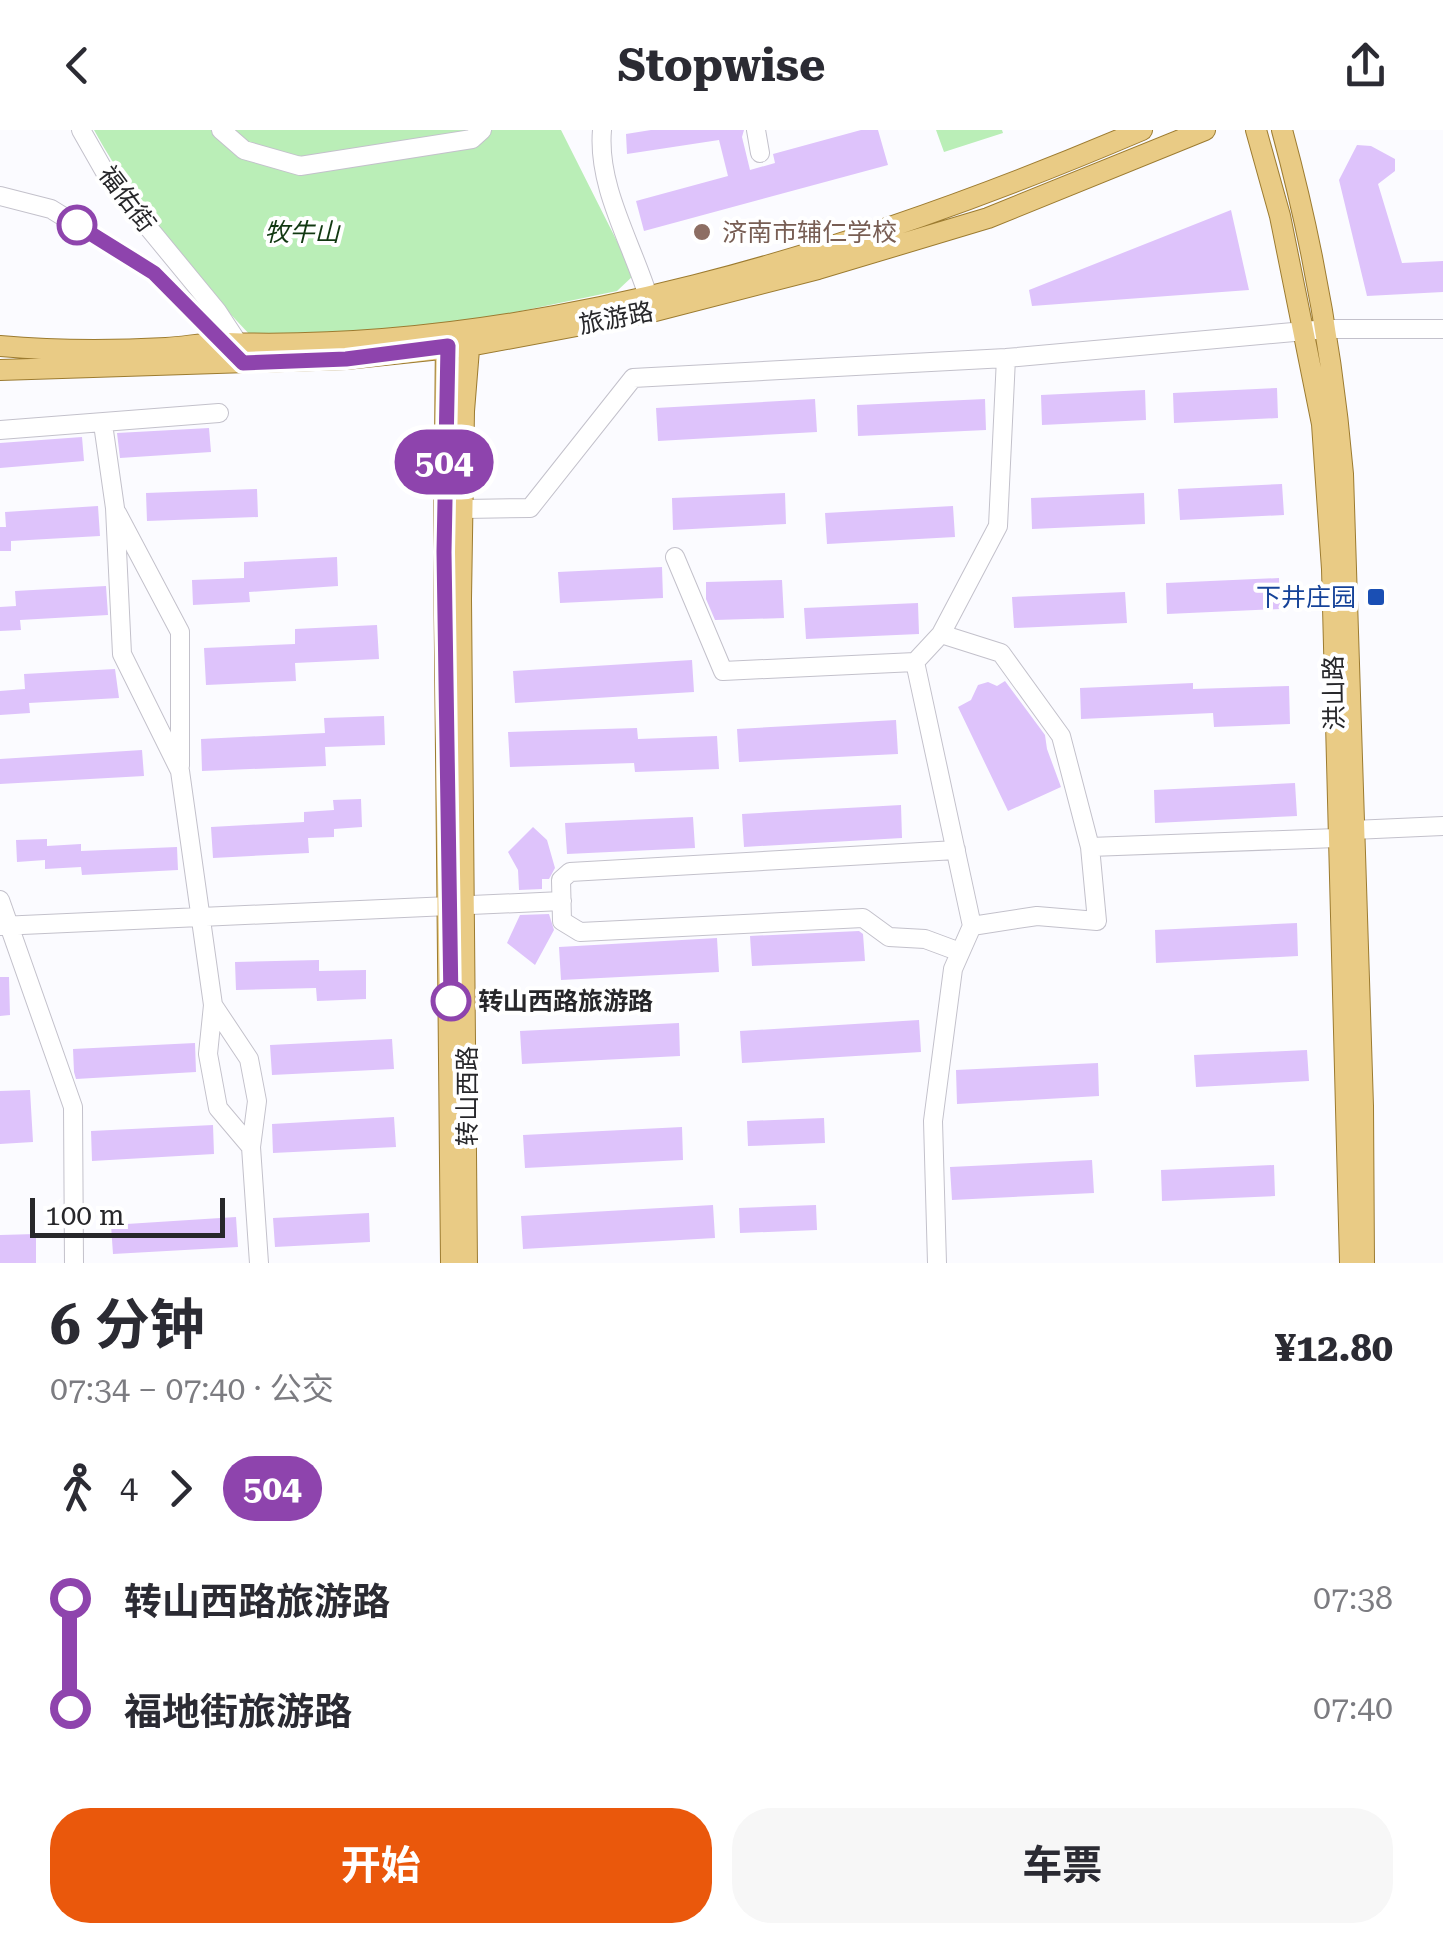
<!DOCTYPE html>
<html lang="zh">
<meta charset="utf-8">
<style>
:root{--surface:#fff;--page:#f7f7f7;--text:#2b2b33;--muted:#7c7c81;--accent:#ea580c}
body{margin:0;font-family:"Roboto Serif","Noto Sans SC",serif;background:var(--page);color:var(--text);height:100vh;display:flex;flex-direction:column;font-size:38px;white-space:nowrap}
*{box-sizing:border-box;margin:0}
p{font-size:32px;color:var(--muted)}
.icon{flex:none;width:55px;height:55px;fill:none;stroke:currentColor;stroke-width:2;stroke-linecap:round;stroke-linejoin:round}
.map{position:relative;height:1133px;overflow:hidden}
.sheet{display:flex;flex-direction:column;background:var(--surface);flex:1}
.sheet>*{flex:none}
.badge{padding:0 20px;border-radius:32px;font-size:35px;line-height:65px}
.scale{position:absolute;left:30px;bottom:25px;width:195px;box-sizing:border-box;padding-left:10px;border:5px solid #27272a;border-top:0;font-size:28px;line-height:35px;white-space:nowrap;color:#27272a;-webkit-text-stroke:8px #fff;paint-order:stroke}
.map>.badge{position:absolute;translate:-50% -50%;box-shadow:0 0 0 5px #fff}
.legs{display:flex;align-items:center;gap:15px;height:110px;padding:0 50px;font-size:32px}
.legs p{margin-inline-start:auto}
.overview{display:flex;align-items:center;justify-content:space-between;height:170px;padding:0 50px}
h1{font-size:55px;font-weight:700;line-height:75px}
.primary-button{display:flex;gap:20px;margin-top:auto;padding:20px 50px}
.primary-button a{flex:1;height:115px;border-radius:40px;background:var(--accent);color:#fff;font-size:40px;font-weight:700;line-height:115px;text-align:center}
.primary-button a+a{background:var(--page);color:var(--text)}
ul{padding:0 50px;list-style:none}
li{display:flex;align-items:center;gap:35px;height:110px;font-size:38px}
li i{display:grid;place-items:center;width:15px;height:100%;margin:0 12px;background:currentColor}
li i::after{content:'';width:25px;height:25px;margin:-12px;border:8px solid;border-radius:50%;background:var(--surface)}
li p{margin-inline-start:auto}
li:first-child i{background:linear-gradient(#0000 50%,currentColor 0)}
li:last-child i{background:linear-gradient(currentColor 50%,#0000 0)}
header{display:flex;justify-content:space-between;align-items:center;height:130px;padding:0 50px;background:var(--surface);font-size:45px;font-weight:700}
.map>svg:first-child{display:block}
.green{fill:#baeeb7}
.building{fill:#dec3fb}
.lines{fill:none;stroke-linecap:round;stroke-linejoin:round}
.minor-casing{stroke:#c3c1cb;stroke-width:20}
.major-casing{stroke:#9c7b30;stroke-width:22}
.minor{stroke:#fff;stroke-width:18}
.major{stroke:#e9cb85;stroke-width:20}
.line-1-casing{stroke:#fff;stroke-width:22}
.line-1{stroke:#8e44ad;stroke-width:15}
.stop-1-dot{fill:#fff;stroke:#8e44ad;stroke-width:5}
.education-dot{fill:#8d6e63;stroke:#fff;stroke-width:4}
.transit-dot{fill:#1a4fb4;stroke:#fff;stroke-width:4}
.labels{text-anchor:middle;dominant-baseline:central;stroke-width:8;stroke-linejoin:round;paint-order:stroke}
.street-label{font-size:25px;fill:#27272a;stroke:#fff}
.park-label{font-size:25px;font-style:italic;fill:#113811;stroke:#fff}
.education-label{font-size:25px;fill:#785e54;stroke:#fff;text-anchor:start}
.transit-label{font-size:25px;fill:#164399;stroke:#fff;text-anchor:end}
.stop-label{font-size:25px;font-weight:bold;fill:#27272a;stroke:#fff;text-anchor:start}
</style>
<header><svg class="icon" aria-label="back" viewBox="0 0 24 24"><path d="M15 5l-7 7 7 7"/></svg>Stopwise<svg class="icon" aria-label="share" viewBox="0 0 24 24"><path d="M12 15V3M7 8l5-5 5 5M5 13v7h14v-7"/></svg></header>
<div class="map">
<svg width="1443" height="1133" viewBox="0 0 1443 1133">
<rect width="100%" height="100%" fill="#fbfbff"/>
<!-- green -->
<path class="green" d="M94,0H561L634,145L617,161L454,195L358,204L251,206C191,143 136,76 94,0Z
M936,0H1002L1003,3L944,22Z"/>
<!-- building -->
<path class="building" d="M651,0H744L742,7L750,40L775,33L773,24L861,0H878L888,35L644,101L636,71L728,46L719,10L627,24L626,4Z
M1357,15L1371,16L1395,29V41L1378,54L1402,133L1443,131V162L1367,166L1339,50Z
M1231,80L1249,160L1032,176L1029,160Z
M1277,258L1278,288L1174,293L1173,263Z
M1145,260L1146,290L1042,295L1041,265Z
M815,269L817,302L658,311L656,278Z
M985,269L986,300L858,306L857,275Z
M209,298L211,322L120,328L117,303Z
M82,307L84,331L0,338V313Z
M1282,354L1284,385L1180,390L1178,359Z
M257,359L258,387L147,391L146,363Z
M785,363L786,394L673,400L672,368Z
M1144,363L1145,394L1032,399L1031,368Z
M98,376L100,406L11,411V421H0V397H6L5,382Z
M953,376L955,407L827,414L825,383Z
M337,427L338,456L249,462L250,472L193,475L192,450L244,448V432Z
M662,437L663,468L560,473L558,442Z
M1279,448L1280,479L1167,484L1166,453Z
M782,450L784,488L715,490L706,469V452Z
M106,456L108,485L20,490L21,500L0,501V477L16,476L15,461Z
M1125,462L1127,493L1014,498L1012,467Z
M918,473L919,504L806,509L804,478Z
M377,495L379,529L295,533L296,551L206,555L204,518L295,514V499Z
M692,530L694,562L515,573L513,541Z
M115,539L119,568L29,573L30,583L0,585V561L25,559L24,544Z
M1005,551L1045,605L1047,619L1061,657L1008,681L958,577L971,570L978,555L988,552L997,556Z
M1193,553V559L1289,556L1290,594L1214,597L1213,583L1081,589L1080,558Z
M384,586L385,615L325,617L326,636L202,641L201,609L325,603L324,588Z
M896,590L898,624L739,632L737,599Z
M637,598L638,609L717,606L719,639L635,642L634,633L510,637L508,602Z
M142,620L144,646L0,654V629Z
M1295,653L1297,686L1155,693L1154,660Z
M361,669L362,697L334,699V707L308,708L309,723L213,728L211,697L304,692V682L334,680L333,670Z
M901,675L902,708L744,717L742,684Z
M693,687L695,718L567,724L565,693Z
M533,697L547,710L555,738L549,749H542V759L519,760L518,740L508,722Z
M47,709V716L81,714V721L177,717L178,740L82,745L81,737L45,739V730L17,732L16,710Z
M549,784L554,800L535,835L507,813L520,785Z
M1297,793L1298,826L1156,833L1155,800Z
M859,801L863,804L865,831L752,836L750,806Z
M717,808L719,842L561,850L559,817Z
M319,830V841L366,840V869L317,871L316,858L236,860L235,832Z
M0,847H9L10,885L0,886Z
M919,890L921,922L742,933L740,901Z
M679,893L680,926L522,934L520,901Z
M392,909L394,939L272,945L270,915Z
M195,913L196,942L76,949L74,942L73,919Z
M1307,920L1309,951L1196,957L1194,925Z
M1098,933L1099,966L957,974L956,940Z
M30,960L33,1012L0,1014V961Z
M394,987L396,1017L273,1023L272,994Z
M824,988L825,1013L748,1016L747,991Z
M213,995L214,1024L92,1031L91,1001Z
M682,997L683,1030L525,1038L523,1005Z
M1092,1030L1094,1063L952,1070L950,1037Z
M1274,1035L1275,1066L1162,1071L1161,1040Z
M713,1075L715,1108L523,1119L521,1086Z
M816,1075L817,1100L740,1103L739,1078Z
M369,1083L370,1112L275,1117L273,1088Z
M236,1087L238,1117L113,1124L111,1095Z
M36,1104V1133H0V1105Z"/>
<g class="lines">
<defs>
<path id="minor" d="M81,0L110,51L217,181L240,216
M221,0L244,20L300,36L472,9L482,0
M602,0C597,56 631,112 648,166
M756,0L760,23
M0,66L51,79L155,143L232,221
M1006,228L998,396L941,504L1001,523L1061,606L1090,717L1337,708
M103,294L115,378L122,524L180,641L213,875L249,929L257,971L251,1017L259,1133
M0,300L219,283
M464,379L530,378L633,248L1006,228L1327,199H1443
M117,383L180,502V636
M675,427L723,541L915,532L941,504
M915,532L972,796L1037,786L1097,791L1090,717
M1353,700L1443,696
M956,720L570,742L561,750L562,791L580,802L863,788L889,807L925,809L960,822
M0,770L73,977L74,1133
M0,796L562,771
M213,875L208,924L218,978L251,1017
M937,1133L933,991L953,839L972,796"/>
<path id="major" d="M1256,0L1280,86L1322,294L1332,439L1350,1133
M1282,0C1313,114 1333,227 1343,344L1363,976L1364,1133
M446,205L444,421L451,1133
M0,216C56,221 111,221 166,218C186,217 207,212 227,213C536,223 861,120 1142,0
M0,240L346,229L469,216L651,182L818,139L988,88L1205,0
M467,1133L461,469L464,281L470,207"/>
</defs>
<!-- minor casing -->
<use href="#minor" class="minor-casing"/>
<!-- major casing -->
<use href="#major" class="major-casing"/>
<!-- minor -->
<use href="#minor" class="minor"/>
<!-- major -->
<use href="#major" class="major"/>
</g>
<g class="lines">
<defs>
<path id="line-1" d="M77,95L154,143L243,233L346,229L448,216L444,422L451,871"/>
</defs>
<!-- line-1 casing -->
<use href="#line-1" class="line-1-casing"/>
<!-- line-1 -->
<use href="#line-1" class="line-1"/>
</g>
<!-- markers -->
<g class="stop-1-dot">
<circle cx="77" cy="95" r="18"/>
<circle cx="451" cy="871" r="18"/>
</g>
<circle class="education-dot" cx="702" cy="102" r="10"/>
<rect class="transit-dot" x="1366" y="457" width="20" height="20" rx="5"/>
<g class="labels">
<!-- street labels -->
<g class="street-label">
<text transform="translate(127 69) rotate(53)">福佑街</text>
<text transform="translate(616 188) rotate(-11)">旅游路</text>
<text transform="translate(1334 563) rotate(-91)">洪山路</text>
<text transform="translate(467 966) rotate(-90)">转山西路</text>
</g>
<!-- park labels -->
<g class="park-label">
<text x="302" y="102">牧牛山</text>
</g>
<!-- education labels -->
<g class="education-label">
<text x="722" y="102">济南市辅仁学校</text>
</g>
<!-- transit labels -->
<g class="transit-label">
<text x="1356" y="467">下井庄园</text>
</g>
<!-- stop labels -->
<g class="stop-label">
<text x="478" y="871">转山西路旅游路</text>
</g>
</g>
</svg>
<div class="scale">100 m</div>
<b class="badge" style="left:444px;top:332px;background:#8e44ad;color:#fff">504</b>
</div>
<section class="sheet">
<div class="overview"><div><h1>6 分钟</h1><p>07:34 – 07:40 · 公交</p></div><b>¥12.80</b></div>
<div class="legs"><svg class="icon" aria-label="walk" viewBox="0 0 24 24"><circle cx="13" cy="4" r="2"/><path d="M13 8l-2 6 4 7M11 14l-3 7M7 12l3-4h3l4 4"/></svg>4<svg class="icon" aria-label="forward" viewBox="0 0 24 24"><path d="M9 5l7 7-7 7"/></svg><b class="badge" style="background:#8e44ad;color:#fff">504</b></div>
<ul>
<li><i style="color:#8e44ad"></i><b>转山西路旅游路</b><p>07:38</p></li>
<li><i style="color:#8e44ad"></i><b>福地街旅游路</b><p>07:40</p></li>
</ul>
<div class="primary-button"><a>开始</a><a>车票</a></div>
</section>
